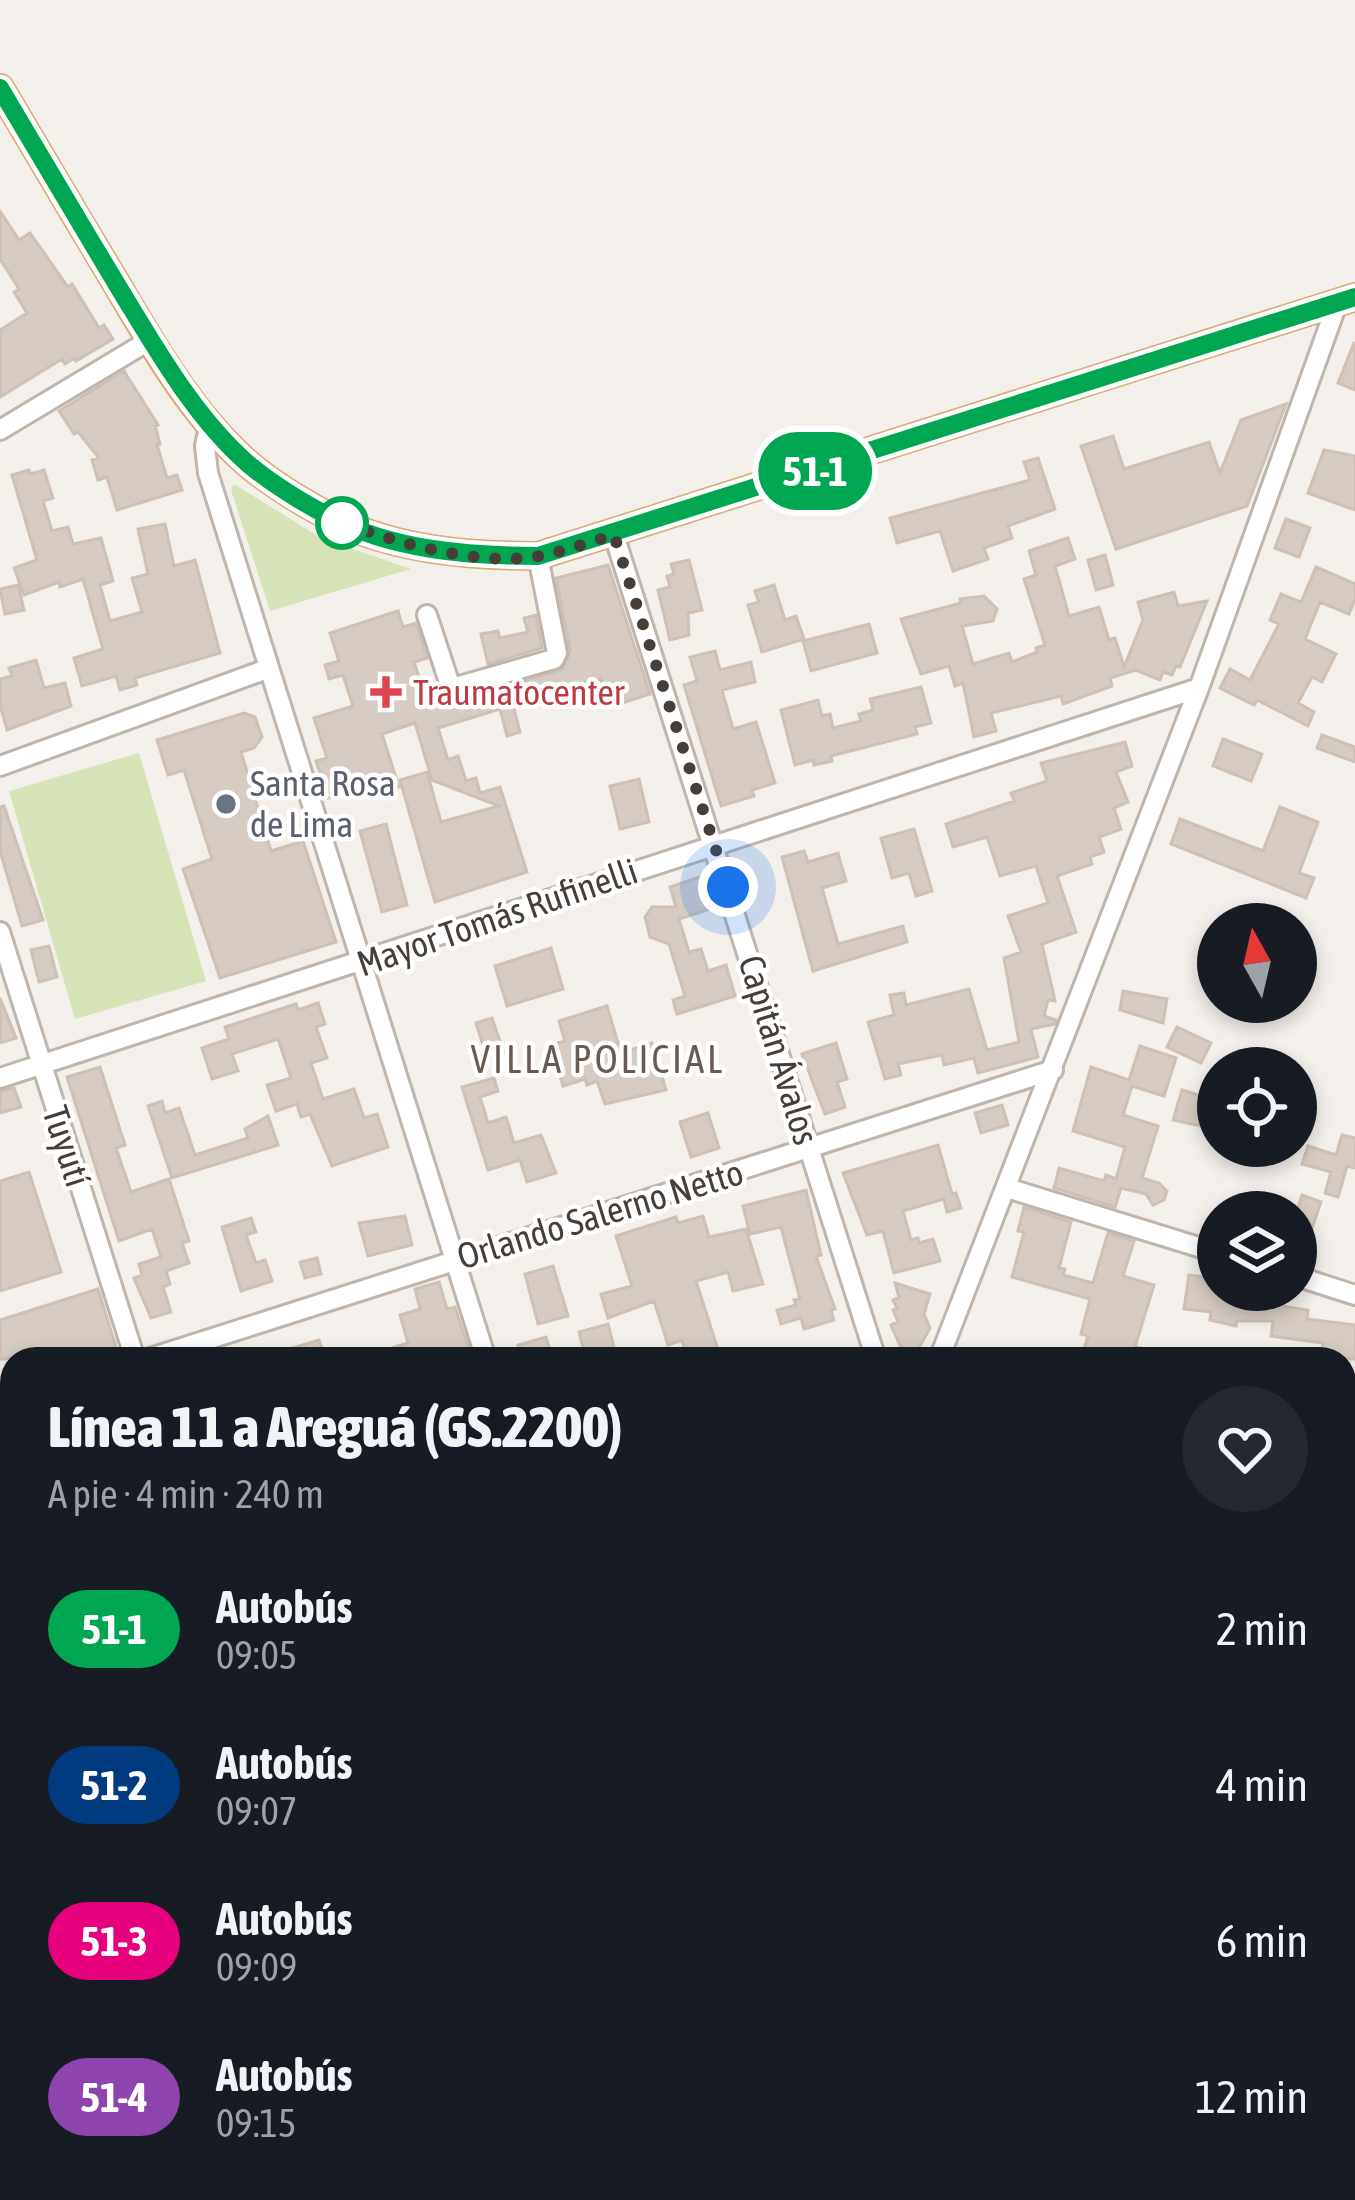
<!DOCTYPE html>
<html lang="es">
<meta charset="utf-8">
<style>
:root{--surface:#171b24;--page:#242831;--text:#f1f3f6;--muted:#9ea1a6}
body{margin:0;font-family:"Asap Condensed",sans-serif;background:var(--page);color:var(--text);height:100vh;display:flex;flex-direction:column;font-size:45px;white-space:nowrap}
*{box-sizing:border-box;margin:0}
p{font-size:39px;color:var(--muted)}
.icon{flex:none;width:66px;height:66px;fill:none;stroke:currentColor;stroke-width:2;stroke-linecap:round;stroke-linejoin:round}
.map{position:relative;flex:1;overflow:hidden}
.details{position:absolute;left:0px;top:1347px;width:1356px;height:855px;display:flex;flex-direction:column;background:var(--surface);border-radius:36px 36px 0 0;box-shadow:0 6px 18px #0003}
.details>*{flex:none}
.badge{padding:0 24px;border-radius:39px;font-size:42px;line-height:78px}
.needle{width:78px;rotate:352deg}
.buttons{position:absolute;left:1197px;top:903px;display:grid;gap:24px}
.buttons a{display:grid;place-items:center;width:120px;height:120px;border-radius:50%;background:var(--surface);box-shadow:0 6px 18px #0003;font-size:60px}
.you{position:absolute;width:60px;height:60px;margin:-30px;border:9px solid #fff;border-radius:50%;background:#1a73e8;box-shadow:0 0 0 18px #1a73e833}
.map>.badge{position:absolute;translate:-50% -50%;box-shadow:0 0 0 6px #fff}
.round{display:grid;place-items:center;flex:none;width:126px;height:126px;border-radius:63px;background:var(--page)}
.overview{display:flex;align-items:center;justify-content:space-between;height:204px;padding:0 48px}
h1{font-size:57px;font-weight:800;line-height:90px}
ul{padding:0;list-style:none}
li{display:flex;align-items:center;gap:36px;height:156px;padding:0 48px}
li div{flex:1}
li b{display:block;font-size:45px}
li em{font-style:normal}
li .badge{min-width:132px;font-weight:700;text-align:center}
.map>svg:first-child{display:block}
.education{fill:#ebe2d5}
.green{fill:#d6e3b7}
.building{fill:#d7ccc3;stroke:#cec0b4;stroke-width:3}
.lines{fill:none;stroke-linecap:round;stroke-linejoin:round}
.minor-casing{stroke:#beb5ad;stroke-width:24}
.major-casing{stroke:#d8ab73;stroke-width:30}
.minor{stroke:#fff;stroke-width:18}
.major{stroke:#f4d1a2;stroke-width:24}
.line-casing{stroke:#fff;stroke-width:27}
.line{stroke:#00a651;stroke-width:18}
.walk{stroke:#463f39;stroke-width:12;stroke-dasharray:0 21.6}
.stop-dot{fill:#fff;stroke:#00a651;stroke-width:6}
.health-dot{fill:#e0444e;stroke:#fff;stroke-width:4.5}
.worship-dot{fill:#6b7280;stroke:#fff;stroke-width:4.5}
.labels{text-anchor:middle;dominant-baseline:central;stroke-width:9;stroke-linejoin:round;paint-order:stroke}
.health-label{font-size:36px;fill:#be3a42;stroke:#fff;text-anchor:start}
.worship-label{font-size:36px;fill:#5b616d;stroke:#fff;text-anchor:start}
.street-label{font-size:36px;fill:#463f39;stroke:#fff}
.neighbourhood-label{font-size:39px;letter-spacing:3px;fill:#685b51;stroke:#fff}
</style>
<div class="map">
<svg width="1355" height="2200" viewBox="0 0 1355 2200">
<rect width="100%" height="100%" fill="#f3efea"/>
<!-- education -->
<path class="education" d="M12,1378V1622L0,1626V1382Z"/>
<!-- green -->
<path class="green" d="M234,484L321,538L411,569L270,611L231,490Z
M139,753L206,981L75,1019L9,791Z
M12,1445V1493L0,1497V1448Z"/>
<!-- building -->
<path class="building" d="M0,211L19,240L30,233L68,287L72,284L99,328L104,325L113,339L76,361L75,358L65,364L62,359L0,397V330L27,313L14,292L19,289L0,259Z
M1354,343H1355V390L1338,383Z
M124,371L158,425L155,426L160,444L157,445L167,478L177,475L182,490L117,510L107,477L98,480L92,460L99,458L78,432L74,434L59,411Z
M1286,404L1247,506L1116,549L1081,446L1113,436L1124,469L1209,442L1220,473L1241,420Z
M1324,450L1355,456V510L1308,493Z
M1038,458L1055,509L1008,526L1012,538L984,548L988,559L953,571L940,531L897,543L890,518L1030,480L1024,462Z
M29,470L30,474L44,470L53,498L43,501L52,531L68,527L73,544L101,538L113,581L100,585L110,621L142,612L132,578L148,574L138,529L165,524L174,566L195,560L220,653L135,678L137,685L120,690L116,676L82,686L74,658L103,649L83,579L60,587L59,582L24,595L14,568L37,560L12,475Z
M1286,519L1310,528L1299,557L1275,548Z
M1068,538L1075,559L1055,566L1069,616L1099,607L1109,640L1115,638L1124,667L1143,620L1138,602L1174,592L1178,606L1207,601L1180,667L1176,666L1172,675L1163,672L1160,680L1136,670L1110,678L1112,686L1063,704L1061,696L991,713L996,731L974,737L963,683L955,686L949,666L921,674L901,619L961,603L960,599L984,596L997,609L993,621L962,626L973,664L1009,653L1012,662L1037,652L1036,648L1045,645L1024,579L1036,575L1029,551Z
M1105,555L1113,585L1096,590L1088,560Z
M689,560L702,610L688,613L689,635L670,640L658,590L670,587L667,576L674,574L671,564Z
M608,565L650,694L609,707L601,679L511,697L520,732L507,736L500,709L438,728L448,760L458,756L466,781L476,778L480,793L500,787L527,872L435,902L400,780L427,772L441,822L499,806L432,780L415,723L382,734L399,787L377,793L373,783L328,798L316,761L327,758L314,718L353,706L343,675L329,679L325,665L339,661L330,633L398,611L403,627L416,623L427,658L414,662L428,705L448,698L460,700L563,669L570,650L556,578Z
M1316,567L1355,584V599L1349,614L1320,602L1305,639L1336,654L1322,682L1312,677L1298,703L1314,712L1308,726L1257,700L1254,705L1220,688L1230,669L1250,680L1279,624L1270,620L1281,594L1301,602Z
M18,585L24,610L5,614L0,589Z
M774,585L785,620L796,616L804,639L762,652L748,605L759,602L755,591Z
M536,615L542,648L488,664L481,634L498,631L500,638L528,632L524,618Z
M869,624L877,653L811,671L803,641Z
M715,651L720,670L751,662L755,682L722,690L733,729L756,722L775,783L752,790L754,796L721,806L684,685L697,681L690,657Z
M36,660L44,688L65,683L71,706L7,730L0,705V679L12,676L9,668Z
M921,687L931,723L915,727L917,734L831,756L832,761L814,765L813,760L795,765L781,710L818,700L822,716L830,714L833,728L861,721L859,714L873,710L870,699Z
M244,713L255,717L262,737L254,748L241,752L271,851L303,841L336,942L220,978L183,869L212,859L184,770L168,775L157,740Z
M1322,735L1355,747V762L1317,748Z
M1223,739L1262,754L1251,781L1213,766Z
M1125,742L1132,766L1116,772L1128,802L1114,808L1121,829L1099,837L1104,852L1090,857L1092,864L1057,876L1076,932L1042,944L1055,1001L1048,1000L1044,1016L1056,1020L1055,1024L1031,1029L1038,1057L978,1073L974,1058L944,1065L942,1055L898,1064L901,1075L885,1079L868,1022L894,1015L890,995L904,993L906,1005L969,989L987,1050L1019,1042L1004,958L1021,952L1008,916L1048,903L1036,866L1000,876L987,837L953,847L946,824L1014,801L1011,793L1047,781L1041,763Z
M639,779L649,822L620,829L610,786Z
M4,806L43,920L22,926L0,851V807Z
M1280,807L1318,822L1299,873L1314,878L1306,898L1171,844L1180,819L1263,851Z
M386,824L407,905L382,912L360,831Z
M914,829L932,891L916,896L909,873L892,878L881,838Z
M804,851L808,862L838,853L846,881L822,888L838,944L903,926L907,942L813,971L782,857Z
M703,876L713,908L679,919L689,952L701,949L708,971L726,965L735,996L677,1014L673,1000L685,996L669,944L650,937L645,917L652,907H676L670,887Z
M49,946L57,977L39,982L31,950Z
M551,948L563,989L507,1006L495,966Z
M1123,991L1167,999L1163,1023L1120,1010Z
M0,998L16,1038L0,1043Z
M318,1003L325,1024L316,1027L327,1058L311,1063L323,1099L354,1089L364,1118L377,1114L388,1147L332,1166L310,1114L301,1117L297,1104L276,1111L267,1085L291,1078L278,1039L232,1054L238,1071L212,1079L202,1048L229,1039L225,1027L296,1004L298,1010Z
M607,1006L621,1053L652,1043L666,1090L605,1104L597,1081L587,1085L585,1079L563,1086L551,1045L565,1041L559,1021Z
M492,1018L504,1053L487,1058L476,1023Z
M1177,1027L1211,1043L1201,1063L1167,1047Z
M836,1043L847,1079L837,1082L845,1107L825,1114L802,1054Z
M1140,1046L1176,1058L1164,1096L1132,1086L1123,1115L1158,1126L1142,1178L1159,1183L1167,1191L1164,1200L1153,1205L1146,1194L1121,1188L1115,1207L1054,1188L1059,1168L1104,1181L1106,1175L1116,1179L1125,1147L1073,1131L1091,1067L1129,1080Z
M100,1067L125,1145L116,1148L131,1192L169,1179L189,1241L182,1243L189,1263L166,1271L170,1284L163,1287L171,1312L151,1318L134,1278L142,1275L139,1264L161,1257L152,1229L119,1241L67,1077Z
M494,1078L498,1091L480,1097L488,1123L506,1117L514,1143L541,1135L556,1173L527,1182L520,1160L488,1170L462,1087Z
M14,1088L21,1107L0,1113V1091Z
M1182,1090L1218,1101L1211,1128L1173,1120Z
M162,1101L165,1113L179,1108L195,1155L248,1138L245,1129L268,1116L278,1145L172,1178L148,1106Z
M1002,1105L1008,1125L981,1133L975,1113Z
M708,1113L719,1148L691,1157L680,1122Z
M1342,1135L1355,1138V1168L1347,1166L1338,1197L1325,1193L1331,1172L1302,1164L1308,1146L1336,1155Z
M938,1145L952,1194L956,1193L961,1208L947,1212L944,1199L903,1211L911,1240L918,1238L919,1243L933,1239L940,1261L894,1273L883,1231L867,1235L843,1173Z
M29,1172L61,1272L0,1291V1181Z
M806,1190L821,1255L816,1256L835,1309L831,1310L834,1320L804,1329L801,1318L781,1324L777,1310L796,1305L794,1300L800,1299L781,1227L750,1234L743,1206Z
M1302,1195L1321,1202L1300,1263H1296V1214Z
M1024,1207L1071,1222L1059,1268L1065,1269L1063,1275L1093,1283L1108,1233L1134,1241L1123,1276L1154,1285L1135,1347L1162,1352V1359H1102L1082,1355L1088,1336L1081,1334L1090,1299L1012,1277L1024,1232L1018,1231Z
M405,1216L412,1245L368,1256L359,1223Z
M703,1216L709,1237L746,1229L763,1284L733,1291L728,1272L696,1281L721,1359H688L682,1340L668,1345L654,1301L608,1318L601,1294L632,1286L616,1236L676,1217L678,1223Z
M251,1218L256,1232L246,1235L256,1263L265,1260L272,1281L241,1291L222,1227Z
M317,1258L321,1274L305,1278L300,1262Z
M553,1266L568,1316L538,1324L525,1274Z
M1189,1275L1218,1279V1290L1261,1293V1303L1308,1310L1307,1319L1355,1325V1359H1321L1323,1343L1271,1336L1273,1321H1237L1236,1326L1210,1320L1211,1312L1184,1309Z
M439,1282L447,1309L455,1307L471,1356L369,1359V1355L408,1343L400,1315L420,1309L415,1289Z
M895,1283L930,1294L924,1314L930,1328L913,1359H906L891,1325L898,1322L893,1310L897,1308L893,1300L899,1297Z
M98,1289L119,1357L91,1359L87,1348L53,1359H0V1320Z
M608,1324L617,1359H586L579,1332Z
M546,1337L552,1359H522L518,1345Z
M319,1340L325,1359H268V1355Z"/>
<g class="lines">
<defs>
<path id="minor" d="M210,423L205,446L208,473L486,1359
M0,430L150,340
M614,535L876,1359
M427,615L449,682L456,687L554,659L557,653L538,556
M0,766L267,669
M0,932L135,1359
M0,1078L1199,688
M1007,1188L1218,1253
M1296,1276L1355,1295
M147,1359L1053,1070
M939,1359L1199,688L1337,304
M1344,1537L1355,1540
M0,1758L12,1754
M0,2030H12
M248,2190L249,2200
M568,2190V2200
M878,2190V2200
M1107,2190V2200"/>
<path id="major" d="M0,88C38,152 75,215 113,278C151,342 190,413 247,463C272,484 303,503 332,518C393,550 470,556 538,556L1355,297"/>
</defs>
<!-- minor casing -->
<use href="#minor" class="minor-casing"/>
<!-- major casing -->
<use href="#major" class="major-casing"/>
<!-- minor -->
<use href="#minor" class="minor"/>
<!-- major -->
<use href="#major" class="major"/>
</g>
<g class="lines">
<defs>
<path id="line" d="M0,88C41,157 81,225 122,293C158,352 195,417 247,463C272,484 303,503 332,518C393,550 469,556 538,556L1355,297"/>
</defs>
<!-- line casing -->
<use href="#line" class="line-casing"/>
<!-- line -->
<use href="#line" class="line"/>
<!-- walk -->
<path class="walk" d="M342,523L335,520C394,542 477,567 540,556C565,551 590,542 614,535L728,887"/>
</g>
<!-- markers -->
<circle class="stop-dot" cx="342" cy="523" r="24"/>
<path class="health-dot" d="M380 674h12v12h12v12h-12v12h-12v-12h-12v-12h12z"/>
<circle class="worship-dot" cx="226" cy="804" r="12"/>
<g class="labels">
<!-- health labels -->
<g class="health-label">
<text x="413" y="692">Traumatocenter</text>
</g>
<!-- worship labels -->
<g class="worship-label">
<text x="250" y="783">Santa Rosa<tspan x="250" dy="41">de Lima</tspan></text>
</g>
<!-- street labels -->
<g class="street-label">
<text transform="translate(497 917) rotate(-19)">Mayor Tomás Rufinelli</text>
<text transform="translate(779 1050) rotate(73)">Capitán Ávalos</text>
<text transform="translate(67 1146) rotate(72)">Tuyutí</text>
<text transform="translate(600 1214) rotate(-17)">Orlando Salerno Netto</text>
</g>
<!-- neighbourhood labels -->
<g class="neighbourhood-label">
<text x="598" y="1059">VILLA POLICIAL</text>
</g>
</g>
</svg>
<div class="buttons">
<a><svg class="needle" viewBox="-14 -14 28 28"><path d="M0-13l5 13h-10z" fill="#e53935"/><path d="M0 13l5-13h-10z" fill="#9ea1a6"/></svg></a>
<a><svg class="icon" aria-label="locate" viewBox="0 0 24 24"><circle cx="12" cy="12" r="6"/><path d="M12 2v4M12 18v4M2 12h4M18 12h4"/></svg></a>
<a><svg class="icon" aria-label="layers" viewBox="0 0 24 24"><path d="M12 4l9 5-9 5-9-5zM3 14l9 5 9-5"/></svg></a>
</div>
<div class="you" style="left:728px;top:887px"></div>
<b class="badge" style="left:815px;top:471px;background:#00a651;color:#fff">51-1</b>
<section class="details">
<div class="overview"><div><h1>Línea 11 a Areguá (GS.2200)</h1><p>A pie · 4 min · 240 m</p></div><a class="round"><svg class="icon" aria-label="heart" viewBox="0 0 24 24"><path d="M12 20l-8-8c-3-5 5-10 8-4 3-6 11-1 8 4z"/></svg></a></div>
<ul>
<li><span class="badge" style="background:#00a651;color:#fff">51-1</span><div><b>Autobús</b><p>09:05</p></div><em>2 min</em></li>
<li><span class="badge" style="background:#003b80;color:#fff">51-2</span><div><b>Autobús</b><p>09:07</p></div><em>4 min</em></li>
<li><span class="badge" style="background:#e6007e;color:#fff">51-3</span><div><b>Autobús</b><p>09:09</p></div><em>6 min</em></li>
<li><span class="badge" style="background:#8e44ad;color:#fff">51-4</span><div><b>Autobús</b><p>09:15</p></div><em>12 min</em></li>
</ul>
</section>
</div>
